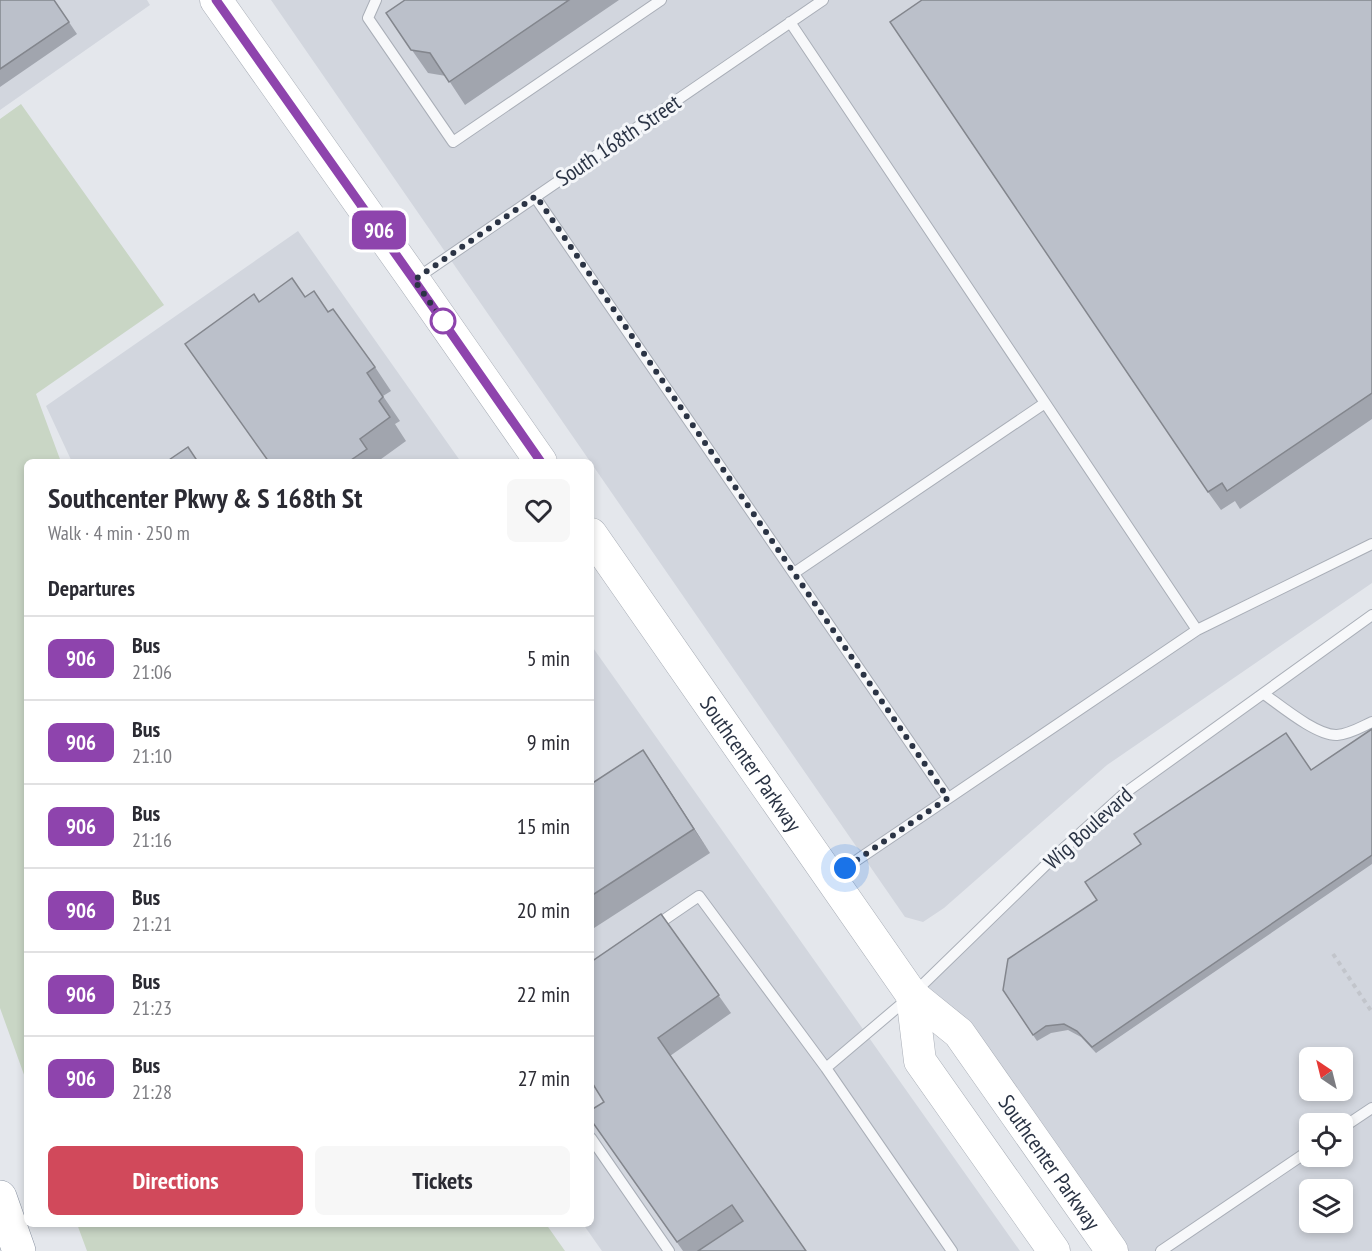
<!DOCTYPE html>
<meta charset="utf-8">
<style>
:root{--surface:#fff;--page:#f7f7f7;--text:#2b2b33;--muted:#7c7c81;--line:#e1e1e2;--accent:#d1495b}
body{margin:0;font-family:"PT Sans Narrow",sans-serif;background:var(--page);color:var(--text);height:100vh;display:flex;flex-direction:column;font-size:22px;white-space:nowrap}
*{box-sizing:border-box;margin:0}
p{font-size:20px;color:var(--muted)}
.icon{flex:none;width:33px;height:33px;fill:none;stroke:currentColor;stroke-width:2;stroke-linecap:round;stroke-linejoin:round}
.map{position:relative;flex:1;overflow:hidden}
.sheet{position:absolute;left:24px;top:459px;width:570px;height:768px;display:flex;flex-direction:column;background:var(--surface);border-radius:9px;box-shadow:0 3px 9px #0003}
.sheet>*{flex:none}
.badge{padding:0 12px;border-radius:9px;font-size:21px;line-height:39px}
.needle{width:39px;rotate:325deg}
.tools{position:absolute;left:1299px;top:1047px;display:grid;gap:12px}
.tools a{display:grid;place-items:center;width:54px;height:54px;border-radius:9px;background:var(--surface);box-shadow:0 3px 9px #0003;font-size:30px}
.you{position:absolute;width:30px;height:30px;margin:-15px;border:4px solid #fff;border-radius:50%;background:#1a73e8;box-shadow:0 0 0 9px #1a73e833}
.map>.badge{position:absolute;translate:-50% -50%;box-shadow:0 0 0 3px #fff}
h2{padding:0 24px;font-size:22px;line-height:54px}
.round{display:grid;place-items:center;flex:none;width:63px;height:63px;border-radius:9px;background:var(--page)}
.head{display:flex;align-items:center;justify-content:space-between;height:102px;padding:0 24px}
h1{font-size:28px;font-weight:600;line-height:45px}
.action{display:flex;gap:12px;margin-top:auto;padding:12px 24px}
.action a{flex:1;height:69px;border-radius:9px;background:var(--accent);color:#fff;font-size:24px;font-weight:600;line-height:69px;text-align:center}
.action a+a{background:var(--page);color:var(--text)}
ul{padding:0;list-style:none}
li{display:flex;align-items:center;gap:18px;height:84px;padding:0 24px;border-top:2px solid var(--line)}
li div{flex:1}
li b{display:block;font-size:22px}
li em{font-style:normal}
li .badge{min-width:66px;font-weight:700;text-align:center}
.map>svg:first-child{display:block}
.built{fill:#d2d6de;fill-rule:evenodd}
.green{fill:#c9d6c5}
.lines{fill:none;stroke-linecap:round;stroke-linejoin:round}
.service-casing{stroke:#a9aeb7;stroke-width:12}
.secondary-casing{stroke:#a9aeb7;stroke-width:33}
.motorway-casing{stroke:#8b94a3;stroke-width:34}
.path{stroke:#c2c5cb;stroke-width:4;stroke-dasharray:4.5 4.5;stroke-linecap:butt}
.service{stroke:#f7f8fa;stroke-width:10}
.secondary{stroke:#fff;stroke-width:32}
.motorway{stroke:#fff;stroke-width:33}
.wall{fill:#a1a5ae}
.shaded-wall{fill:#83868d}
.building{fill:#bbc0ca;stroke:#83868d;stroke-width:1.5}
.line-casing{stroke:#fff;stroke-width:14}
.line{stroke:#8e44ad;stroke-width:9}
.walk{stroke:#2b3445;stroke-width:6;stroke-dasharray:0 10.8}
.stop-dot{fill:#fff;stroke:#8e44ad;stroke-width:3}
.labels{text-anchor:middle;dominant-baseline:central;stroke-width:6;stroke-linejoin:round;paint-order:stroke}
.street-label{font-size:22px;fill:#2b3445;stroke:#f4f6f9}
</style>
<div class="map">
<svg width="1372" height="1251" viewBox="0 0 1372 1251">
<rect width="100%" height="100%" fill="#e4e7ec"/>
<!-- built -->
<path class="built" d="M0,0H147L150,5L0,110Z
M271,0H1372V583L1107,765L944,908L923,922L905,917Z
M298,231L461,462H72L46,406Z
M1372,615V1251H1110L912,995L1125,793ZM1310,1058H1342V1090H1310ZM1310,1124H1342V1156H1310ZM1310,1190H1342V1222H1310Z
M591,645L1020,1251H602L583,1224H591Z"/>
<!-- green -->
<path class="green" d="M21,104L164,305L36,394L61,462H27V1083L0,1008V119Z
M77,1224H546L565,1251H87Z"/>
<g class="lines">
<defs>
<path id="service" d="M376,0L368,18L453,142L661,0
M790,22L1197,630L1372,544
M535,197L948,798
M417,278L823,0
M794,573L1045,403
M1264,694C1281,706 1317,736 1337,735C1350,734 1361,727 1372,722
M832,877L1197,630
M655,926L699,896L826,1068L952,1251
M826,1068L912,995L1053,858L1125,793L1372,615
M1342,1128L1372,1108
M591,1138L669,1251
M1161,1251L1310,1150"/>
<g id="secondary">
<path d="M216,0L414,280L541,462"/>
<path id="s1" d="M591,534L912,995L959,1033L1112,1251"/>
<path d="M912,995L920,1061L1054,1251"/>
</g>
<path id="motorway" d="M0,1197L19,1251"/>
</defs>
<!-- service casing -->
<use href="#service" class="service-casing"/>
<!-- secondary casing -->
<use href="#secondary" class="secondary-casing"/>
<!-- motorway casing -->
<use href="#motorway" class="motorway-casing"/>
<!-- path -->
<path class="path" d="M1333,954L1372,1012"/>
<!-- service -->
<use href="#service" class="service"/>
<!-- secondary -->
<use href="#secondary" class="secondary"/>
<!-- motorway -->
<use href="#motorway" class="motorway"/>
</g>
<!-- wall -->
<path class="wall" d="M0,0H54L77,34L0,87Z
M405,0H619L465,105L446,76L428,73L386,13Z
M1372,0V419L1240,509L1235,501L1221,510L1208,492Z
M305,297L328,312L375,367L391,391L383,396L400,421L395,424L406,441L377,462H269L259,302Z
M1372,729V864L1096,1053L1081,1037L1068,1030L1051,1033L1037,1041L1003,990L1311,770Z
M659,774L710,853L591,930V784Z
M661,914L731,1013L670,1056L806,1251H683L591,1120L604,1102L592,1072Z"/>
<!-- shaded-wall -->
<path class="shaded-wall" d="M643,750L659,774L710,853L694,829Z"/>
<!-- building -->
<path class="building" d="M0,0H54L69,22L0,69Z
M405,0H569L449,82L430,53L411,50L386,13Z
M922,0H1372V393L1227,491L1222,483L1208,492L890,22Z
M292,278L305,297L314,291L328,312L333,309L375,367L367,373L383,397L379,401L390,417L360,439L367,449L348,462H269L185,344L254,294L259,302Z
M188,447L198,462H166Z
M1372,729V855L1092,1047L1077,1031L1064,1024L1046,1026L1033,1035L1003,990L1008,959L1097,900L1085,882L1141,844L1134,834L1286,733L1311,770Z
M643,750L694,829L591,896V784Z
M661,914L719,995L658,1038L806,1251H698L743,1221L732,1205L677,1242L591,1120V1110L604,1102L591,1081V1072H592L591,1070V962Z"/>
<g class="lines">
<defs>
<path id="line" d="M216,0L414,280L541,462"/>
</defs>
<!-- line casing -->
<use href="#line" class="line-casing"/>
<!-- line -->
<use href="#line" class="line"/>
<!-- walk -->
<path class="walk" d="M443,321L446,325L414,280L536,196L948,798L845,868"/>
</g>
<!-- markers -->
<circle class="stop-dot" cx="443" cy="321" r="12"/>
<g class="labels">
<!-- street labels -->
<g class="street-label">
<text transform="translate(618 140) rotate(-34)">South 168th Street</text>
<text stroke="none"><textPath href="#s1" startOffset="280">Southcenter Parkway</textPath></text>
<text transform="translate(1088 828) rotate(-42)">Wig Boulevard</text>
<text stroke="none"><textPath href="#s1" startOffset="780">Southcenter Parkway</textPath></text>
</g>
</g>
</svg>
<div class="tools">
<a><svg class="needle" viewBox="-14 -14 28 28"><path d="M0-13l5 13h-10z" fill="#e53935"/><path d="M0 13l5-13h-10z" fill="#7c7c81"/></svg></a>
<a><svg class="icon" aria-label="locate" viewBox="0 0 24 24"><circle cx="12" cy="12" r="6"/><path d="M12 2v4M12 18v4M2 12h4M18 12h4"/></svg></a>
<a><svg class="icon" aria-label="layers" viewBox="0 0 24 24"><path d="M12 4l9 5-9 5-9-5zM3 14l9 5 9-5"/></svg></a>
</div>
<div class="you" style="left:845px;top:868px"></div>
<b class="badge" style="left:379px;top:230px;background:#8e44ad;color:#fff">906</b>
<section class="sheet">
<div class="head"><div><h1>Southcenter Pkwy &amp; S 168th St</h1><p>Walk · 4 min · 250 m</p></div><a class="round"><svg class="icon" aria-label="heart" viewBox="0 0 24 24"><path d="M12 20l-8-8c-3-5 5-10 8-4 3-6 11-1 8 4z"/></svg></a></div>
<h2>Departures</h2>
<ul>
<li><span class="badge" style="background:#8e44ad;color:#fff">906</span><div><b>Bus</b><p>21:06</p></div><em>5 min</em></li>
<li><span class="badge" style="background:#8e44ad;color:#fff">906</span><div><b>Bus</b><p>21:10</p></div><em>9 min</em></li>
<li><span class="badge" style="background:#8e44ad;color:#fff">906</span><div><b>Bus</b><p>21:16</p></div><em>15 min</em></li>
<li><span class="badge" style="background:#8e44ad;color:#fff">906</span><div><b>Bus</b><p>21:21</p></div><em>20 min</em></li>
<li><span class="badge" style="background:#8e44ad;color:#fff">906</span><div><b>Bus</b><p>21:23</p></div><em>22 min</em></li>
<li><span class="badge" style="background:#8e44ad;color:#fff">906</span><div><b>Bus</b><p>21:28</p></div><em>27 min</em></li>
</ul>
<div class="action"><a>Directions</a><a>Tickets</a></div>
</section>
</div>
